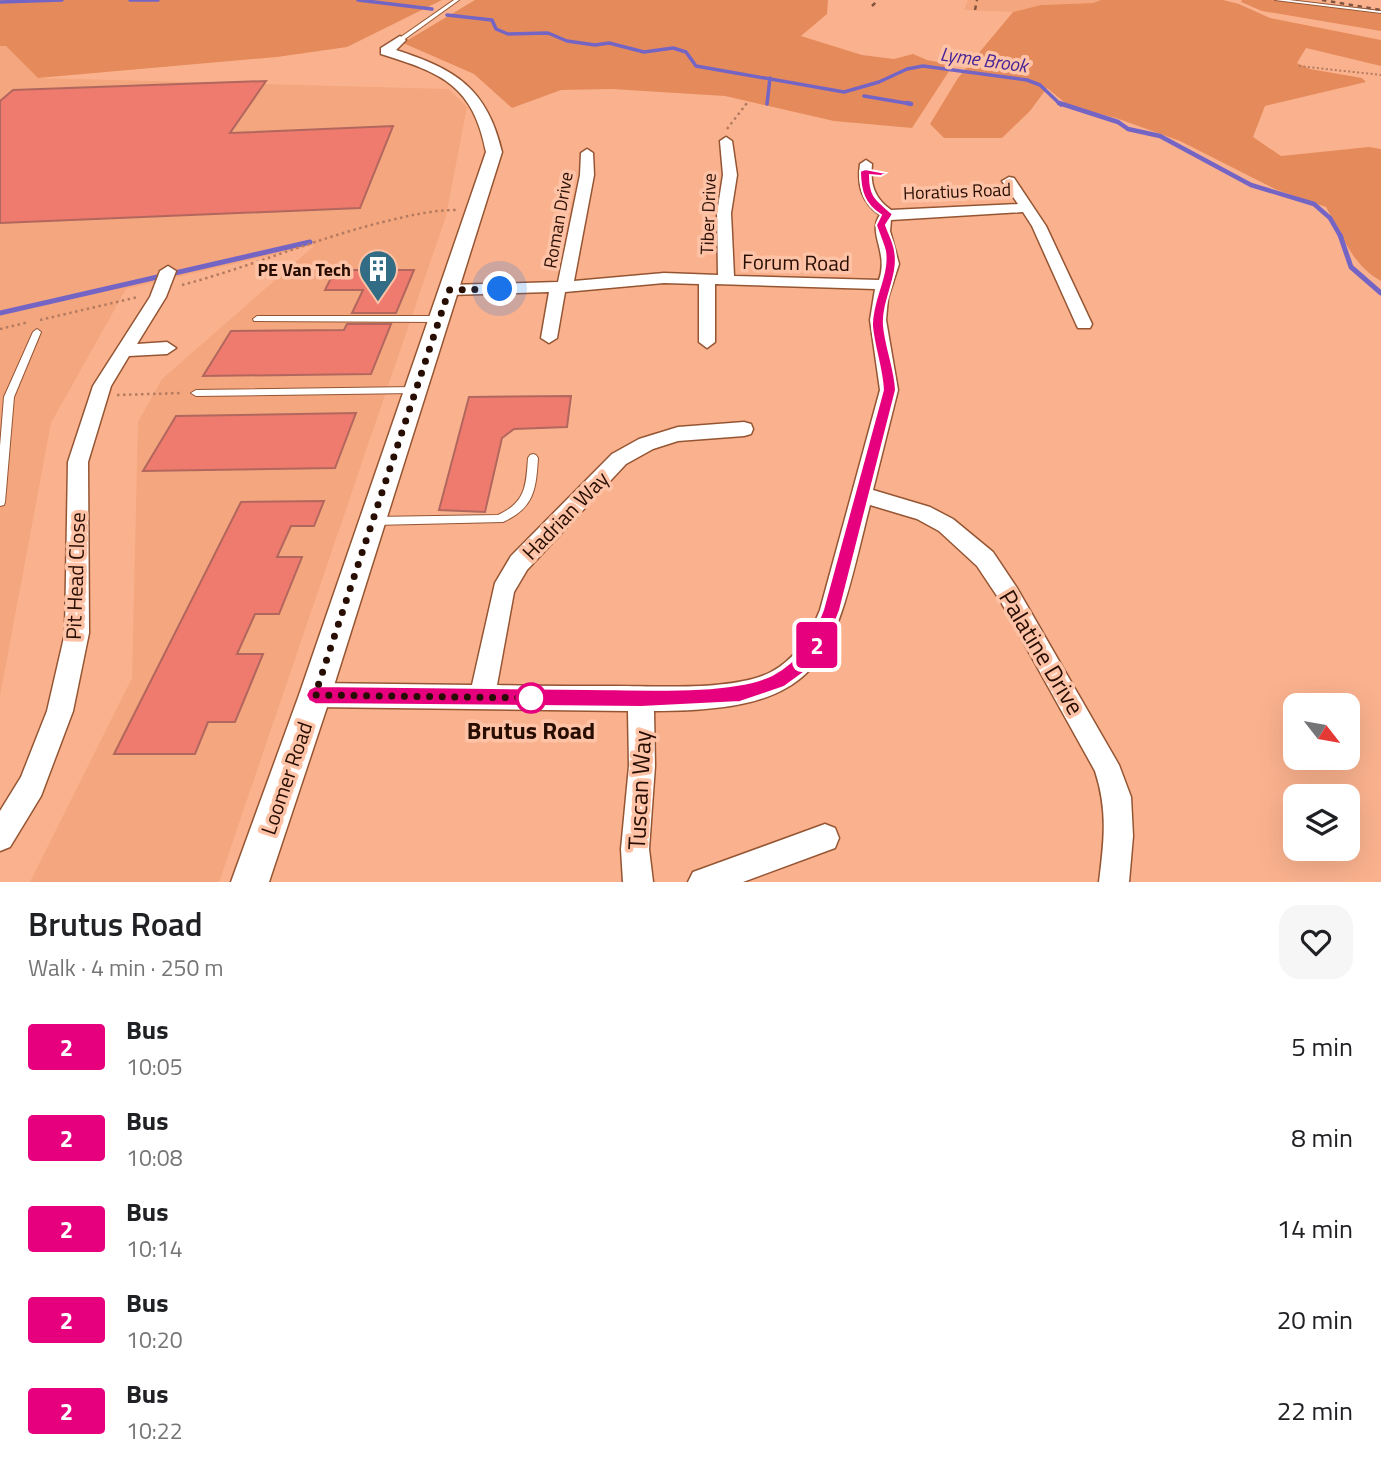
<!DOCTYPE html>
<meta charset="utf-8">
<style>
:root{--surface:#fff;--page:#f6f6f6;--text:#202124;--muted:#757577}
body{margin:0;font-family:"Titillium Web",sans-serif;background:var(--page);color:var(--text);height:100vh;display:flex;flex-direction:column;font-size:26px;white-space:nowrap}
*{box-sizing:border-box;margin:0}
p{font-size:23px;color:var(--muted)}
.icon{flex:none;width:38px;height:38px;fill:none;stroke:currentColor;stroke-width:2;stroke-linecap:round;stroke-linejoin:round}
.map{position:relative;height:882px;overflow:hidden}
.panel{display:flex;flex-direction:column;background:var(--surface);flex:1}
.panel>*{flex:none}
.badge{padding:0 14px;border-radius:5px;font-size:24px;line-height:46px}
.needle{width:46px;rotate:121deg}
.controls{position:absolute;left:1283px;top:693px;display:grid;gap:14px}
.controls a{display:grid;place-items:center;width:77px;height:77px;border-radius:14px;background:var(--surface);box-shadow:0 7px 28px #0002;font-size:35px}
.you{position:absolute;width:35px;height:35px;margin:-18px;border:5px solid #fff;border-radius:50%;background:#1a73e8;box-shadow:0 0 0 10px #1a73e833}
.map>.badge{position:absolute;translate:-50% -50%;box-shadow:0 0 0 4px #fff}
.round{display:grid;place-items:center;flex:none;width:74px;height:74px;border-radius:21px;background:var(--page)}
.headline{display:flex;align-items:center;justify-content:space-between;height:119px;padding:0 28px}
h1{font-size:33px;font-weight:600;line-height:52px}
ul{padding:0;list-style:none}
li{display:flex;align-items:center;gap:21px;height:91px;padding:0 28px}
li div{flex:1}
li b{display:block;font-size:26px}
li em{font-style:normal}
li .badge{min-width:77px;font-weight:700;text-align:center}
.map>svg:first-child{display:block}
.built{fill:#f4a67e}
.green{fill:#e58b5b}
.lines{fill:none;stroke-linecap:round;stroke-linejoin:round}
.stream-far2{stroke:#7465c5;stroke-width:3.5}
.stream-far1{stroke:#7465c5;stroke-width:4.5}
.stream{stroke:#7465c5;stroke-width:5}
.building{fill:#ee7b6d;stroke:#b2675e;stroke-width:2}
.service-casing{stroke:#955533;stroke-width:2}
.minor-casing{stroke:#955533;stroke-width:3}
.tertiary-casing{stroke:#955533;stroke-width:3}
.path-far1{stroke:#b47b60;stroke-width:2;stroke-dasharray:2 2.5;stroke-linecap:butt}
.path{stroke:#b47b60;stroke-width:2.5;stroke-dasharray:2.5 3.5;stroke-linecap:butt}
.service{fill:#fff;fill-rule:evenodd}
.minor{fill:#fff;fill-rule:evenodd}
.tertiary{fill:#fff;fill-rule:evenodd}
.rail{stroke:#82543f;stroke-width:2.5;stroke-dasharray:4.5 4.5;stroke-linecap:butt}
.line{fill:#e6007e;stroke:#fff;stroke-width:2}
.walk{stroke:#270d02;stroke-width:7;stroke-dasharray:0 12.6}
.stop-dot{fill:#fff;stroke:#e6007e;stroke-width:3.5}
.labels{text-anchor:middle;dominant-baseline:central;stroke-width:7;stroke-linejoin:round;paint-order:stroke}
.far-street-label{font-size:18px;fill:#270d02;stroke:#fec3a6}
.far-poi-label{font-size:18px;font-weight:bold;fill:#270d02;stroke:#fec3a6;text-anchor:end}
.far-water-label{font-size:19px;font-style:italic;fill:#442497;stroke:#fec3a6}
.street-label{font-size:21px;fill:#270d02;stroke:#fec3a6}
.near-street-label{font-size:24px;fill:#270d02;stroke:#fec3a6}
.near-stop-label{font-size:24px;font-weight:bold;fill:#270d02;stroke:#fec3a6}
</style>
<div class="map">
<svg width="1381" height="882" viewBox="0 0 1381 882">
<rect width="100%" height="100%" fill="#fab28e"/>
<!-- built -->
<path class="built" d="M968,0H1101L1093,3L1041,5L1013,12L964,10Z
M0,46H6L39,78L449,89L467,107L446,216L219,882H30L132,678L138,422L162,379L315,245L126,289L51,423L0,696Z"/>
<!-- green -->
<path class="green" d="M0,0H442L347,47L277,57L38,78L6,46H0Z
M475,0H828L827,14L801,36L862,55L894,59L913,54L927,60L953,65L912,128L834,121L725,96L612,89L561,90L512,108L474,74L403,43Z
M1101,0H1223L1239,4L1270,18L1381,40V66L1306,48L1297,63L1310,69L1362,78L1366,82L1265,106L1253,137L1281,156L1369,147L1381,149V281C1352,265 1342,235 1326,207L1277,190L1180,141L1116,118L1069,106L1047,88L1030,111L1002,138H944L930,124L958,78L1013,12L1041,5L1093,3Z
M1242,0H1273L1381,14V31L1262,11L1241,2Z"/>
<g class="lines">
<!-- stream-far2 -->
<path class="stream-far2" d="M130,0H158
M358,0L432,9
M0,2L62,0
M447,15L492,20L496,29L508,34L548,33L567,41L595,45L609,43L644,52L673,48L686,52L696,66L844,92L879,82L907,69L923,66L1027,80L1040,85L1061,105
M864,96L911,104
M767,104L770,78"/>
<!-- stream-far1 -->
<path class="stream-far1" d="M907,103L911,104
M1059,103L1118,122L1128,129L1160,136L1251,185L1314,204L1330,218L1341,237"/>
<!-- stream -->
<path class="stream" d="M1340,235L1351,267L1381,293
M0,313L310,242"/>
</g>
<!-- building -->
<path class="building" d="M266,81L230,133L393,126L360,208L0,223V101L13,90Z
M335,270H414L396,313H352L363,290H325Z
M347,324H391L371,374L203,376L231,331L344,330Z
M571,396L567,427L514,429L502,438L485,512L439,510L469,397Z
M356,413L335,468L143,471L176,416Z
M324,501L314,526H291L277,557H302L279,614H255L237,654H263L235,722H208L195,754H114L241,502Z"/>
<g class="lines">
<defs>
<path id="service" d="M454,0H459L402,41H398V39Z
M1275,0H1289L1381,11V13Z
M257,316H438L442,319L438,322L254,321L253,319Z
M37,329L41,332L14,397L5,502L4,505L0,506V446L4,397L33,332Z
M414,387L419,390L414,393L196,396L191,393L196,390Z
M533,454L536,455L538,458C536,490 534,508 503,522L374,525L370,524L369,521L370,518L374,517L498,515C526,502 526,486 528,458L530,455Z"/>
<path id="minor" d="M726,137L732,141L737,175L731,213L734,276L879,280C889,252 867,233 880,215C862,202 857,186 860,164L866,160L872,164C870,184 874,198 891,210L1018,204L1002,181L1009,177L1014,178L1046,226L1092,324L1090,328H1078L1076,324L1032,226L1023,212L891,220L890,231L899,264L888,298L886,320L898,390L873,490L930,507L953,519L993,552L1017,588L1119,765L1131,797L1133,836L1129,882H1099C1104,841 1108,811 1095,771L1001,602L977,566L939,531L917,519L870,505C832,657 831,711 654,711L655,766L649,849L653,882H623L621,849L629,766L628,711L315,707L306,704L302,695L306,686L315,683L472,685L495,583L511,556L612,454L639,439L678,427L744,422L751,424L753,429L751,434L744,436L678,441L653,449L626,464L527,570L514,592L497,685C537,686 576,686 616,686C657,686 734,691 771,672C796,659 810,635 820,610L880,390L870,320L875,289L715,284V342L707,348L699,342V284L664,283L565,292L557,338L549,343L541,338L549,292L449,295L441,290L449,285L558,282L580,175L581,153L587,149L593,153L594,175L574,281L664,273L718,275L717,213L723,175L720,141Z
M168,266L176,271L166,297L137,344L167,342L176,348L167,354L129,356L111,386L88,462L89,633L73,711L41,796L10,847L0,851V811L21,777L47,711L65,633L68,462L93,386L150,297L160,271Z
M825,824L835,828L839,838L835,848L743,882H688L693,872Z"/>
<path id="tertiary" d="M400,36L406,40L396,50C455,69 487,88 502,152L331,695L269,882H231L299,695L486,152C473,85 442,73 381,54V48Z"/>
</defs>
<!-- service casing -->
<use href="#service" class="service-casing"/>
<!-- minor casing -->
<use href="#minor" class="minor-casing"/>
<!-- tertiary casing -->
<use href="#tertiary" class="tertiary-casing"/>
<!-- path-far1 -->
<path class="path-far1" d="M1299,66L1381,75
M745,105L747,103"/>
<!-- path -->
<path class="path" d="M727,129L747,103
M182,285C250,267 314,239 383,222C408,216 431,210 457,210
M40,320L138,297
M0,329L29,322
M117,395L183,393"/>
<!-- service -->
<use href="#service" class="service"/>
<!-- minor -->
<use href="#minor" class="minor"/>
<!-- tertiary -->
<use href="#tertiary" class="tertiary"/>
<!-- rail -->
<path class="rail" d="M1322,0L1381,10
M872,6L878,0
M975,10L977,0"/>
</g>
<!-- line -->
<path class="line" d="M865,169L886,173L881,176L870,175C870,198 877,200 893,214L886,225C889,234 894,242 895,251C900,276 882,300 884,326C886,348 895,368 896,390L840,610L826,646L810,668L784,687L740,702L641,707L315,704L309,701L306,695L309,689L315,686C406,687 496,688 587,689C635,689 731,695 772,675C799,661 813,637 823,610L883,390C882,368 874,348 872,326C871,300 889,276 885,251C883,243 879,234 876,225L881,215C864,205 860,190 860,171Z"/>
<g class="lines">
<!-- walk -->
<path class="walk" d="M500,289L449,290L315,695L535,698H531"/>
</g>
<!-- icons -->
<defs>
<symbol id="building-pin" viewBox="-11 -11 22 30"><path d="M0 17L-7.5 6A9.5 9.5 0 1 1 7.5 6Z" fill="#326d85" stroke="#fec3a6"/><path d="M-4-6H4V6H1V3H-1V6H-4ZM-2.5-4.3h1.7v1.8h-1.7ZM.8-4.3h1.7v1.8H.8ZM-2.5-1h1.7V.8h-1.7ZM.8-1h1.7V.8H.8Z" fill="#fff"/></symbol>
</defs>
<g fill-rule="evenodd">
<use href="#building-pin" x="356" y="247" width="44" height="60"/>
</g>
<!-- markers -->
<circle class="stop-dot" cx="531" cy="698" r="14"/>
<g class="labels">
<!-- far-street labels -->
<g class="far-street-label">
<text transform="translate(957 191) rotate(-2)">Horatius Road</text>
<text transform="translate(708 214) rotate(-88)">Tiber Drive</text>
<text transform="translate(558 220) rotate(-80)">Roman Drive</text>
</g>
<!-- far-poi labels -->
<g class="far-poi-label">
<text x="351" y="269">PE Van Tech</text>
</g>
<!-- far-water labels -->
<g class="far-water-label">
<text transform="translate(984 59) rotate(8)">Lyme Brook</text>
</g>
<!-- street labels -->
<g class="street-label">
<text transform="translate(796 262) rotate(1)">Forum Road</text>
<text transform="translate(565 515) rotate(-46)">Hadrian Way</text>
<text transform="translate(75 576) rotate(-88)">Pit Head Close</text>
<text transform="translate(286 778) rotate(-71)">Loomer Road</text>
</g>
<!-- near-street labels -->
<g class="near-street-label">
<text transform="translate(1042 652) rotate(59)">Palatine Drive</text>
<text transform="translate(639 790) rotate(-87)">Tuscan Way</text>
</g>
<!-- near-stop labels -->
<g class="near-stop-label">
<text x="531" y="730">Brutus Road</text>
</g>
</g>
</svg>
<div class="controls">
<a><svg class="needle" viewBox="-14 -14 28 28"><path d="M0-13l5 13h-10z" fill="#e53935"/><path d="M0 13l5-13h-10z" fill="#757577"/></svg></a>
<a><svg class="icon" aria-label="layers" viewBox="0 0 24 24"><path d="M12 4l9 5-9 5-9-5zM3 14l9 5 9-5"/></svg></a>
</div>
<div class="you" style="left:500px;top:289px"></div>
<b class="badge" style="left:817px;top:645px;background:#e6007e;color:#fff">2</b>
</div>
<section class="panel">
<div class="headline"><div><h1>Brutus Road</h1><p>Walk · 4 min · 250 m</p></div><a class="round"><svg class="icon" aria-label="heart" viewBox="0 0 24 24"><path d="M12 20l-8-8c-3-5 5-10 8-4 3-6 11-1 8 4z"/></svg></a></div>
<ul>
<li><span class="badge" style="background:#e6007e;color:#fff">2</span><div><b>Bus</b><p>10:05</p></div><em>5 min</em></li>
<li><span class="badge" style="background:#e6007e;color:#fff">2</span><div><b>Bus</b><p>10:08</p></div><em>8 min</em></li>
<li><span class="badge" style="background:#e6007e;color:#fff">2</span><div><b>Bus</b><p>10:14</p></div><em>14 min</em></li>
<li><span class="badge" style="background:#e6007e;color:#fff">2</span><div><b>Bus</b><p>10:20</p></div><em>20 min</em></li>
<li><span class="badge" style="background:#e6007e;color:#fff">2</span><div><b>Bus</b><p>10:22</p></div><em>22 min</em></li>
</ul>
</section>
